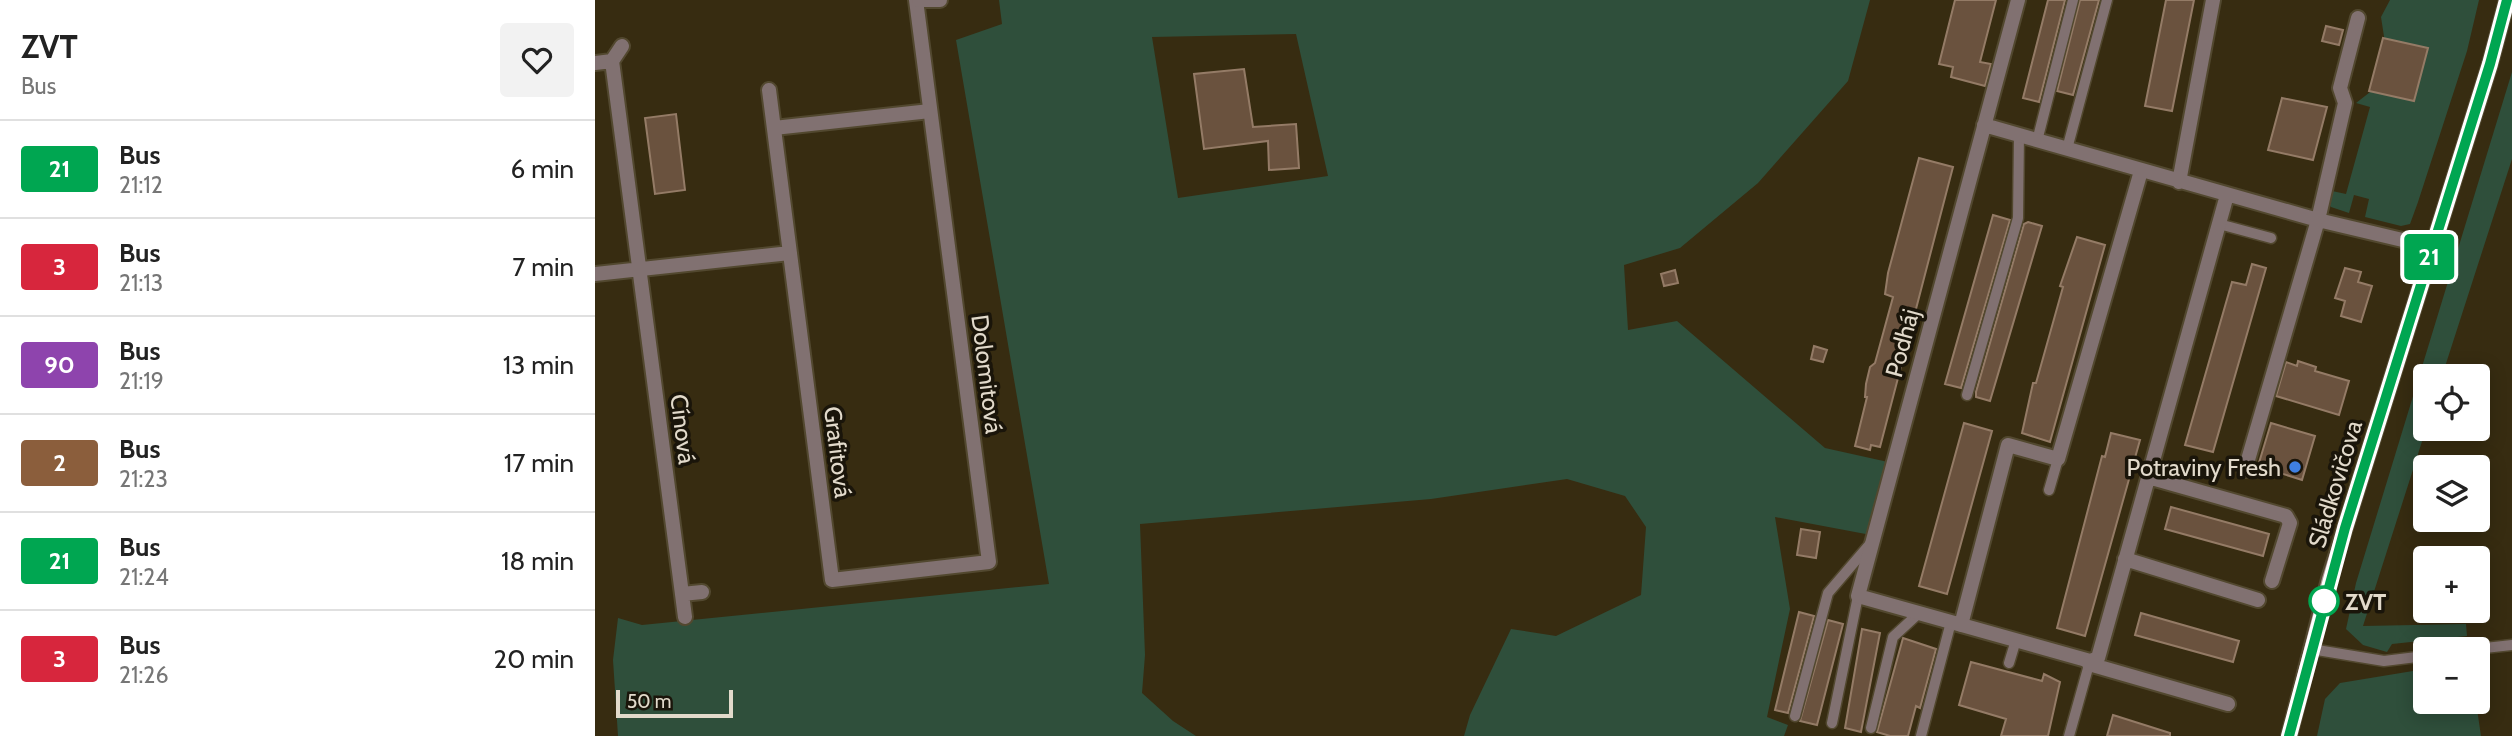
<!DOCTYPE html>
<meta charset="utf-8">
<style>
:root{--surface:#fff;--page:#f2f2f2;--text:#222;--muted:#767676;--line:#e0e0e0}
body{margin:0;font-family:Cabin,sans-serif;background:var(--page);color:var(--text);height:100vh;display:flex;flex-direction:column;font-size:26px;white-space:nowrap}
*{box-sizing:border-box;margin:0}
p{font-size:23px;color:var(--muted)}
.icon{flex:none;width:38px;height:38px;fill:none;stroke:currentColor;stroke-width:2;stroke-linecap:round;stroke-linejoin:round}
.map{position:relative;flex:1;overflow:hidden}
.drawer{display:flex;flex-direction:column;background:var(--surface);width:595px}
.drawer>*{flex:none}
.badge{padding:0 14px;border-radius:5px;font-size:24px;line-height:46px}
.controls{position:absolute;left:1818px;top:364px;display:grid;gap:14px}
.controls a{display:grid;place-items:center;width:77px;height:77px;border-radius:7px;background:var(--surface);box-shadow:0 4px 18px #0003;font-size:35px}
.scale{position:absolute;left:21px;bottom:18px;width:117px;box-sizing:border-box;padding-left:7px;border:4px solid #e2dacb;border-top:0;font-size:19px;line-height:24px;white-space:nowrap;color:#e2dacb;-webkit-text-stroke:5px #1a150a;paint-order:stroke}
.map>.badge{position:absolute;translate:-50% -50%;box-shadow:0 0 0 4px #fff}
.round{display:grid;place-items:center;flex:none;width:74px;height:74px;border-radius:7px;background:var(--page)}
.summary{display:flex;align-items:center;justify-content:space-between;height:119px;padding:0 21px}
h1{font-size:33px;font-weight:700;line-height:52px}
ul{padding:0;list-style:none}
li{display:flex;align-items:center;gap:21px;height:98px;padding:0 21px;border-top:2px solid var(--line)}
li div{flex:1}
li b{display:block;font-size:26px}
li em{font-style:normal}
li .badge{min-width:77px;font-weight:700;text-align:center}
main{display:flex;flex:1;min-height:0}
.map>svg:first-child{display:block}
.green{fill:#2f4f3b;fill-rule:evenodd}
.building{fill:#6a523e;stroke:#947b66;stroke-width:2}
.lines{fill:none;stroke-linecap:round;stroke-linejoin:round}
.service-casing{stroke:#52482f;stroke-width:13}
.minor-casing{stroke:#52482f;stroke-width:18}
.tertiary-casing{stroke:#52482f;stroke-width:18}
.secondary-casing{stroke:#52482f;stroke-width:18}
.service{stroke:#817171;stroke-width:10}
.minor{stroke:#817171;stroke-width:14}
.tertiary{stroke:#817171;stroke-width:14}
.secondary{stroke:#b09697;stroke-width:14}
.line-casing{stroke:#fff;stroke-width:16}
.line{stroke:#00a651;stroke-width:10}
.shop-dot{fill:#3f7fe0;stroke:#1a150a;stroke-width:2.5}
.stop-dot{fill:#fff;stroke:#00a651;stroke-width:3.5}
.labels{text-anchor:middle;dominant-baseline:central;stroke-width:7;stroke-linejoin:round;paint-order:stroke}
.street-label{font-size:24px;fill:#e2dacb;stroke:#1a150a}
.poi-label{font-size:24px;fill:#e2dacb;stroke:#1a150a;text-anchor:end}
.stop-label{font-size:24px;font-weight:bold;fill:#e2dacb;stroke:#1a150a;text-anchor:start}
</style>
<main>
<section class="drawer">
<div class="summary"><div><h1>ZVT</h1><p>Bus</p></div><a class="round"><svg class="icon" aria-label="heart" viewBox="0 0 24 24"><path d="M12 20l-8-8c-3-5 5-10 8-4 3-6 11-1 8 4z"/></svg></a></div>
<ul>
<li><span class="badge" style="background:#00a651;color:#fff">21</span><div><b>Bus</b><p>21:12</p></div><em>6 min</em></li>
<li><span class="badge" style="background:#d7263d;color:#fff">3</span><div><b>Bus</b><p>21:13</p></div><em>7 min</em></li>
<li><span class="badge" style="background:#8e44ad;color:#fff">90</span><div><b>Bus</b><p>21:19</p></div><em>13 min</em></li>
<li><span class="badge" style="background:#8b5e3c;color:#fff">2</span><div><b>Bus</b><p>21:23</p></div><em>17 min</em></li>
<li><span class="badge" style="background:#00a651;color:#fff">21</span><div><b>Bus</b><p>21:24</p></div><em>18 min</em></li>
<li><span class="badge" style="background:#d7263d;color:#fff">3</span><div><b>Bus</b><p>21:26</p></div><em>20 min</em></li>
</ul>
</section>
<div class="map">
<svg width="1917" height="736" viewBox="0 0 1917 736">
<rect width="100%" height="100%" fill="#372c11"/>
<!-- green -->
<path class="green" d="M404,0H1275L1253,81L1163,183L1085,248L1029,265L1033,330L1082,321L1230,448L1293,462L1276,535L1180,517L1195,609L1172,717L1193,725L1189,736H869L875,715L916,629L961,636L1046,595L1051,527L1030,496L972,479L836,499L545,524L550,655L547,693L578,721L601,736H23L18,660L23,618L47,625L454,584L361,40L407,24ZM701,34L733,176L583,198L557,37Z
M1795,0H1884L1872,51L1823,202L1815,224L1806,226L1770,217L1774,199L1759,195L1754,213L1736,207L1732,202L1737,191L1751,194L1775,107L1761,103L1779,89L1790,43L1786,17Z
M1917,72V159L1847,376H1830L1831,429L1768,626L1871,624L1872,636L1797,644L1792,652L1768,645L1751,629L1761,583Z
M1830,669V702H1881L1886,736H1722L1730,699L1745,683Z"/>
<!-- building -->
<path class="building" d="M1360,0H1401L1385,62L1396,64L1390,86L1356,77L1358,67L1344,64Z
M1453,0H1470L1444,102L1428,98Z
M1485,0H1504L1478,95L1462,91Z
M1571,0H1599L1577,111L1550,106Z
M1731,26L1748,30L1744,45L1727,41Z
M1788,38L1833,48L1819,101L1774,91Z
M649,69L658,127L701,124L704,168L674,170L673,141L609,149L599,74Z
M1687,98L1732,107L1718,160L1673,150Z
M81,114L90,190L60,194L50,118Z
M1324,158L1358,167L1285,447L1276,445L1275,450L1260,446L1272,397H1270L1271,384L1275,367L1280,363L1298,297L1290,294L1293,273Z
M1398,215L1415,220L1366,388L1350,384Z
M1433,222L1447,226L1395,401L1381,397V392L1429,224Z
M1482,237L1510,245L1455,442L1427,433L1438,383H1441L1468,287L1465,286Z
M1657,264L1671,268L1618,452L1590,445L1637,282L1651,285Z
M1750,268L1766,272L1763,282L1777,286L1766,322L1746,316L1750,301L1740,298Z
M1080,270L1083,283L1069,286L1066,274Z
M1219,346L1232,350L1228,362L1216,359Z
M1703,361L1721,367L1720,371L1754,381L1744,415L1681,396L1691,362L1702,366Z
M1369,423L1397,431L1352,594L1324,586Z
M1676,423L1720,436L1707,480L1663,466Z
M1516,433L1545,440L1490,636L1462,628L1507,456L1510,457Z
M1576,507L1674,534L1668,556L1570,529Z
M1206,529L1225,532L1221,558L1202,555Z
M1204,612L1219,616L1193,713L1180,710Z
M1546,613L1644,641L1638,662L1540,635Z
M1233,620L1248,624L1222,725L1205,721Z
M1267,629L1285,633L1266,732L1250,728Z
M1308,638L1341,649L1325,708L1321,706L1313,736H1295L1282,732Z
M1376,662L1447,681L1449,674L1465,682L1453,736H1406L1411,719L1364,705Z
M1518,715L1575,733V736H1512Z"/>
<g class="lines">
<defs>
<path id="service" d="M1442,141L1478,0
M1472,149L1512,0
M1624,224L1676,238
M1372,395L1423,218L1424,135
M1454,490L1463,459
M1716,649L1789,661L1830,656
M1881,649L1917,645
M1414,663L1421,640
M1200,716L1233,593L1275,544
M1237,723L1263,596
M1276,728L1298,637L1324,613
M1326,736L1356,622
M1474,736L1495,661"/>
<path id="minor" d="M1423,0L1263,596L1495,661L1503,658L1632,195
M27,46L17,61L90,617
M0,63L17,61
M174,90L237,580L394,562L321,0
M1389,125L1723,220L1837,247
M179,128L335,111
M1584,182L1618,0
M0,274L195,253
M1650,470L1723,220L1750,103L1745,88L1763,18
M1553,477L1691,516L1695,523L1677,581
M1530,559L1663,600
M87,594L107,592
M1366,625L1413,445L1463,459L1546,171
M1494,664L1633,704"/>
<path id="tertiary" d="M324,0H345"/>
<path id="secondary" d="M1694,736L1734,579L1895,64L1912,0"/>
</defs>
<!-- service casing -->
<use href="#service" class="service-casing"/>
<!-- minor casing -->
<use href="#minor" class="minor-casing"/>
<!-- tertiary casing -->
<use href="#tertiary" class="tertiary-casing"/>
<!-- secondary casing -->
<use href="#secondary" class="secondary-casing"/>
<!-- service -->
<use href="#service" class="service"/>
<!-- minor -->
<use href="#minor" class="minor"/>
<!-- tertiary -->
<use href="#tertiary" class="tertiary"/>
<!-- secondary -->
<use href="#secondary" class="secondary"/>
</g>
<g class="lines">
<defs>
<path id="line" d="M1694,736L1750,528L1895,64L1912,0"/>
</defs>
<!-- line casing -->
<use href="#line" class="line-casing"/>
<!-- line -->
<use href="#line" class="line"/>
</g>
<!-- markers -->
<circle class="shop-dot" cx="1700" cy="467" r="7"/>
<circle class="stop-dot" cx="1729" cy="601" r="14"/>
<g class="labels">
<!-- street labels -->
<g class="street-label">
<text transform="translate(1307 343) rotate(-75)">Podháj</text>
<text transform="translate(392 374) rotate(83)">Dolomitová</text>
<text transform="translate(88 429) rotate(83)">Cínová</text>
<text transform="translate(243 452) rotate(83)">Grafitová</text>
<text transform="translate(1740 484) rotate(-73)">Sládkovičova</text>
</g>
<!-- poi labels -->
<g class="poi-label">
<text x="1686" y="467">Potraviny Fresh</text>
</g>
<!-- stop labels -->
<g class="stop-label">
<text x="1750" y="601">ZVT</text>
</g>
</g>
</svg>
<div class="controls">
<a><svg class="icon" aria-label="locate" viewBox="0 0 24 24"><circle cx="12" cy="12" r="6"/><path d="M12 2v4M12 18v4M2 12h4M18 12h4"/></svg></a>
<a><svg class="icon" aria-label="layers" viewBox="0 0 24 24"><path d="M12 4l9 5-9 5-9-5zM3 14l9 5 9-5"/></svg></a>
<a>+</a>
<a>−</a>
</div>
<div class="scale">50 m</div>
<b class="badge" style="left:1834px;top:257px;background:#00a651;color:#fff">21</b>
</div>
</main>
